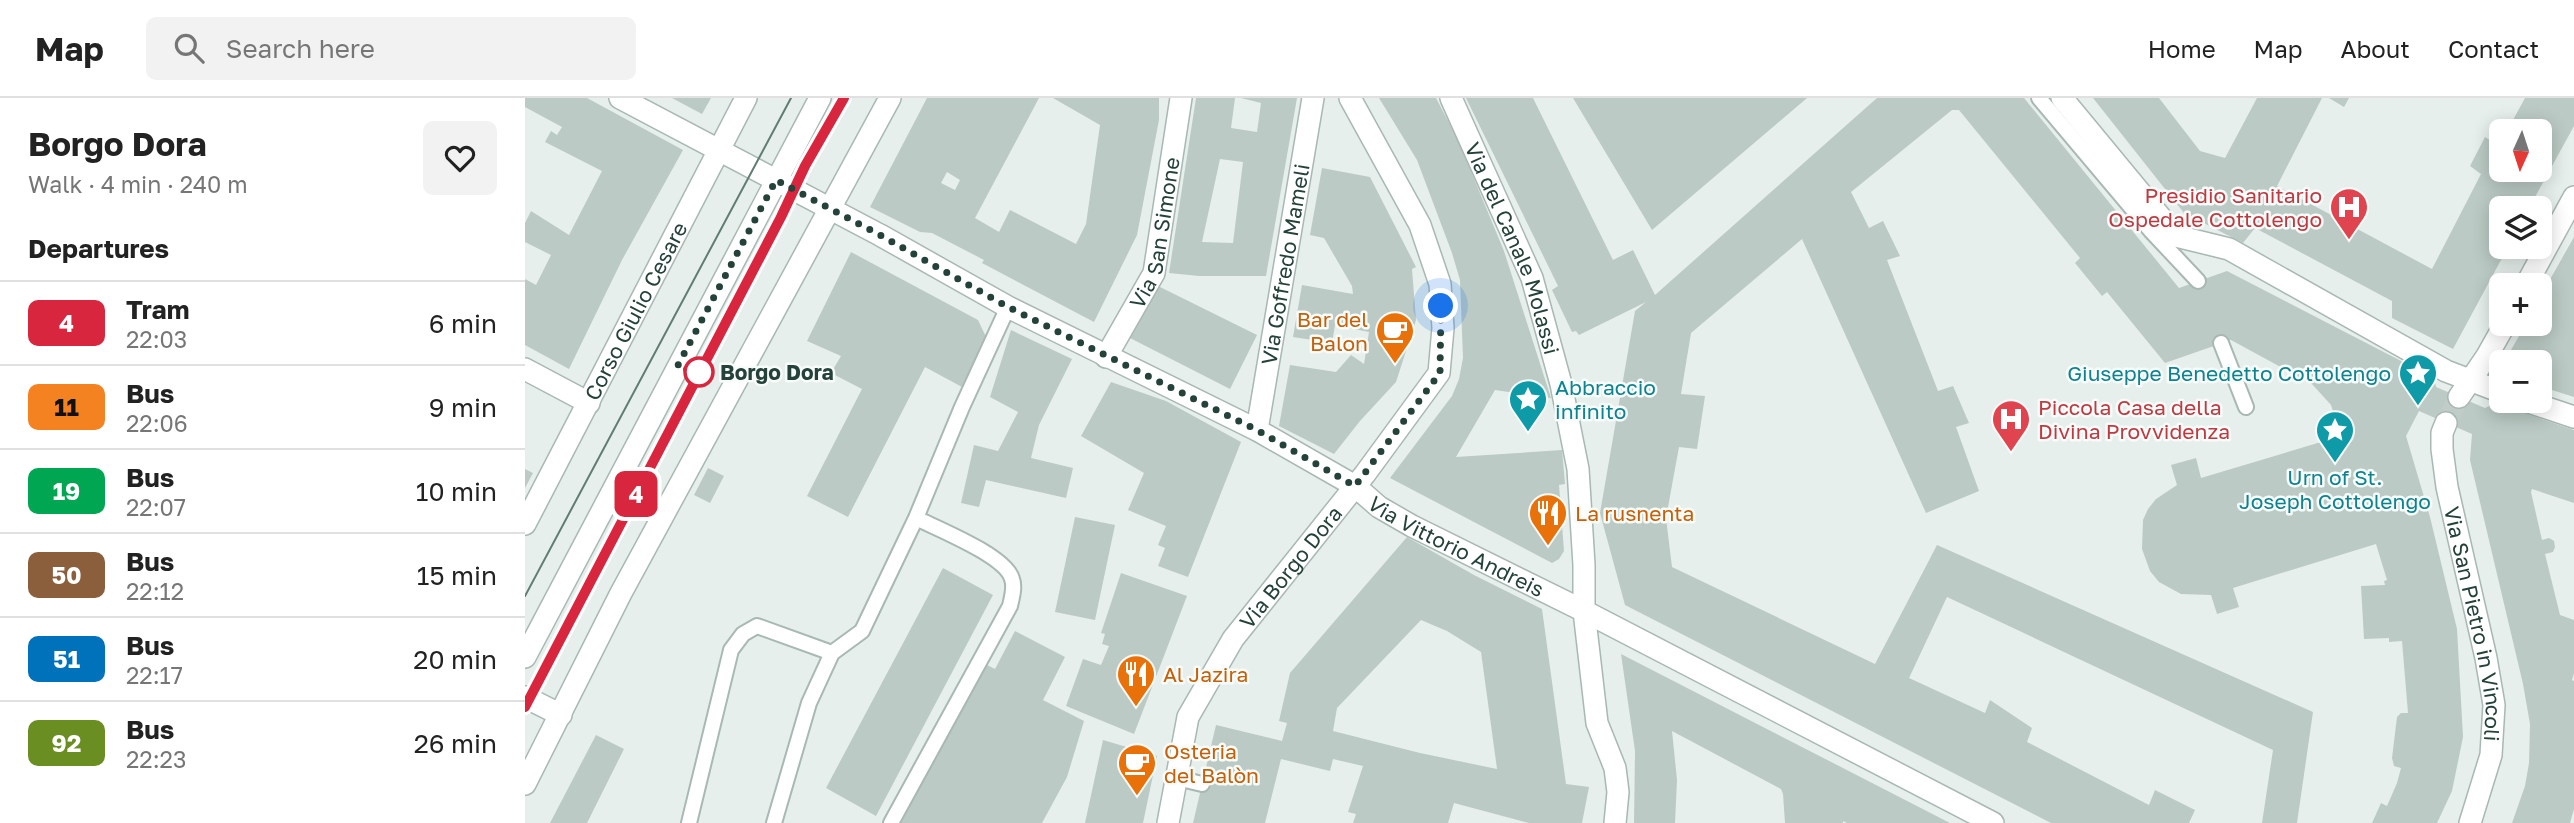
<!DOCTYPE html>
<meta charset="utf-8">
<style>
:root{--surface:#fff;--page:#f2f2f2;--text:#222;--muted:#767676;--line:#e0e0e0}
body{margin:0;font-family:"Golos Text",sans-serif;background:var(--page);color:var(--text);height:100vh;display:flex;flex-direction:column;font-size:26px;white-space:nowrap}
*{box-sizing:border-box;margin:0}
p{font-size:23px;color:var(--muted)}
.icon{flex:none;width:38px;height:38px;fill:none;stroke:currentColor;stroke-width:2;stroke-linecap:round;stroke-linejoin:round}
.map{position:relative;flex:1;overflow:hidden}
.drawer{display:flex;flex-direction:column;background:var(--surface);width:525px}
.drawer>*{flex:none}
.badge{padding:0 14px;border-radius:10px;font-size:24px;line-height:46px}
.needle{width:46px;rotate:183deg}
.tools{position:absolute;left:1964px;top:21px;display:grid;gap:14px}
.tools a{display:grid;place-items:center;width:63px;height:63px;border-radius:10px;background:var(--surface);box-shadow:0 4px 18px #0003;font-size:35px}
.you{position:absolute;width:35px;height:35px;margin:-18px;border:5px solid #fff;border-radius:50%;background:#1a73e8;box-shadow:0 0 0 10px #1a73e833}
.map>.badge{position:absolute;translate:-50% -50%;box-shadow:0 0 0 4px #fff}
h2{padding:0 28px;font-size:26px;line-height:63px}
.round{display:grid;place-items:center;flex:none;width:74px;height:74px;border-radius:10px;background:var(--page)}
.summary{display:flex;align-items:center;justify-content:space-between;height:119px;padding:0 28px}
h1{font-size:33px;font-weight:700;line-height:52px}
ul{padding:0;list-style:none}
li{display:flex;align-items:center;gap:21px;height:84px;padding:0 28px;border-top:2px solid var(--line)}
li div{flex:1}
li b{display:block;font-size:26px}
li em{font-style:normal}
li .badge{min-width:77px;font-weight:700;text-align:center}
header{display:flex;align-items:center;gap:42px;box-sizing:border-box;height:98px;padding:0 35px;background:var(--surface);border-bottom:2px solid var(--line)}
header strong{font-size:33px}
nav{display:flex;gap:38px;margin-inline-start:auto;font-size:24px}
.search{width:490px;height:63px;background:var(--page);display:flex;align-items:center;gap:18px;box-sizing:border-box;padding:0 24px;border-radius:10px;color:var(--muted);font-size:26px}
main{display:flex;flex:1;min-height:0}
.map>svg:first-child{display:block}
.building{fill:#bbcac4;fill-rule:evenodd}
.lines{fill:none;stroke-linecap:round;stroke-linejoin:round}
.minor-tunnel{stroke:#bfccc8;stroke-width:21;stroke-dasharray:21 10;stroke-linecap:butt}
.service-casing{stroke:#a8b8b2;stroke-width:18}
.pedestrian-casing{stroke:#a8b8b2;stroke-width:24}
.minor-casing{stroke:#a8b8b2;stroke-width:24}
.tertiary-casing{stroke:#a8b8b2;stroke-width:24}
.service{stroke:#fff;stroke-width:14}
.pedestrian{stroke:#fff;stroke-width:21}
.minor{stroke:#fff;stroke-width:21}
.tertiary{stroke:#fff;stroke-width:21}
.tram{stroke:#5f7d75;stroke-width:2}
.line-casing{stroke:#fff;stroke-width:16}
.line{stroke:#d7263d;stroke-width:10}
.walk{stroke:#24423a;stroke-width:7;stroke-dasharray:0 12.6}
.stop-dot{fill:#fff;stroke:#d7263d;stroke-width:3.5}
.labels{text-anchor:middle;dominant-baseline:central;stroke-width:5;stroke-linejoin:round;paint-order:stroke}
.health-label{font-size:21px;fill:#be3a42;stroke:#f7fbf9;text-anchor:end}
.street-label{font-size:21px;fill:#24423a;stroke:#f7fbf9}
.food-label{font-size:21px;fill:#c56008;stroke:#f7fbf9;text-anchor:start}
.stop-label{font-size:21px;font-weight:bold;fill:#24423a;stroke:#f7fbf9;text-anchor:start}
.culture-label{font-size:21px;fill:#0d838f;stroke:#f7fbf9;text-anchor:end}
</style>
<header>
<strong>Map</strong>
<div class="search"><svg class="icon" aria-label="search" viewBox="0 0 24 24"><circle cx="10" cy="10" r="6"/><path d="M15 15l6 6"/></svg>Search here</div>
<nav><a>Home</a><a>Map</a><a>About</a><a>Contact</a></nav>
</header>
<main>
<section class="drawer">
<div class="summary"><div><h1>Borgo Dora</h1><p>Walk · 4 min · 240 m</p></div><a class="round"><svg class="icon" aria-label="heart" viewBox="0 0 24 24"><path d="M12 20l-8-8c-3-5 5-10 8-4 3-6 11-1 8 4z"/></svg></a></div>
<h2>Departures</h2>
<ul>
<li><span class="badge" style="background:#d7263d;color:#fff">4</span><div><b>Tram</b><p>22:03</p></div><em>6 min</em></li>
<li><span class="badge" style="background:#f58220;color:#111">11</span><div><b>Bus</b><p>22:06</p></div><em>9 min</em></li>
<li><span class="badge" style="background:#00a651;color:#fff">19</span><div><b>Bus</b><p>22:07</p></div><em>10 min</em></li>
<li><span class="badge" style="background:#8b5e3c;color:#fff">50</span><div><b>Bus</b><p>22:12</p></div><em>15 min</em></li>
<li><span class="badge" style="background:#0072bc;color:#fff">51</span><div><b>Bus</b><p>22:17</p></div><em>20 min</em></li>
<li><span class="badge" style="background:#6b8e23;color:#fff">92</span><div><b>Bus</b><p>22:23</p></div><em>26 min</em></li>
</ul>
</section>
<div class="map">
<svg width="2049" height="725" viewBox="0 0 2049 725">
<rect width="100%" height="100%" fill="#e6efeb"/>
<!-- building -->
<path class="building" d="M0,0H62L158,52L97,162L44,271L0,247V181L11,187L26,157L0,144V125L6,113L44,137L77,73L20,44L26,33L32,37L37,29L0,9Z
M147,0H186L177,16Z
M402,0H514L450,120L474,134L485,112L551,146L561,126L575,27L528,0H634V22L612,137L569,224L457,165L459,162L407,135L395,134L345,109ZM422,74L435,82L430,92L416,85Z
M671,0H710L706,30L732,34L736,5L716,0H772L741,178H674L644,175ZM695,61L718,64L708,145L677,144Z
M854,0H911L933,42L979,153L1026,300L970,292L931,359L1037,352L1040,386L1034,387L1039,453L1034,461L1027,465L865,380L927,298L934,281L938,260L935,182L927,155L892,62Z
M941,0H1008L1088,162L1108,152L1130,197L1352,0H1499L1654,190L1702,173L1909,280L1911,289L1960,310L1970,305L2049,332V405L2007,391L2006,394L2017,442L2024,440L2029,443L2030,449L2028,454L2020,456L2035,517L2049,522V575L2047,582L2049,583V711L2045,725H1987L2000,688L2004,665L2005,626L1998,586L1945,362L1947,336L1894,313L1881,338L1905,419L1932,531L1938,639L1927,693L1912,725H1847L1856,705L1862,708L1872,685L1876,670L1869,668L1867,660L1872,619L1876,615H1883L1877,543L1864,544V540L1839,541L1836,488L1860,487L1859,483L1862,482L1851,446L1708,490L1714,509L1692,516L1686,497L1656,496L1634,484L1625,473L1617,451L1618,422L1623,411L1631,401L1652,387L1646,367L1671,360L1676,380L1816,338L1806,307L1787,286L1706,242L1640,265L1582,194L1577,198L1550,165L1555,160L1434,12H1427L1326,94L1344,130L1358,123L1375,158L1362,162L1413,293L1428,288L1444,325L1431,329L1454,393L1401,415L1277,141L1166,235L1156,296L1180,298L1172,351L1154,349L1141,420L1147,469L1350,566L1412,447L1788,614L1772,725H1737L1748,652L1422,499L1384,580L1460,615L1465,602L1507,630L1502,644L1624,707L1630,692L1670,712L1664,725H1526L1100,507L1075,415L1110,213L1121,204L1054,237L1051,233L1047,234L1027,192L1033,188Z
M1048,0H1282L1127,132Z
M1568,0H1634L1675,53L1700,60L1732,0H1797L1752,88L1907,171L1956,76L1945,68L1960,39L1976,49V72H2014V33H1982L2000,0H2049V28L2004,110H1976V149H1983L1928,251L1867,220V203L1730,130L1718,145L1659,115Z
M1804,0H1824L1819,9Z
M797,70L845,79L891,169L887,171L891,222L871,284L835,323L809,356L754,328L765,267L811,274L826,257L839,266L844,234L810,227L807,245L768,239L777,187L828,196L827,188L799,140L785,137Z
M2049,139V299L2014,288V264H1979L2001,226H2014V201Z
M326,154L453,222L462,241L437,289L400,269L323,419L282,398L337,291L306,275L316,258L282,243Z
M633,188L732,237L705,291L605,240Z
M486,232L547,261L514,327L506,360L548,370L541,400L461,382L454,409L436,405L449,347L473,353L493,314L465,299Z
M586,284L641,303L716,344L663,479L633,468L640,450L633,447L641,428L603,412L619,375L556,338Z
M183,370L199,378L185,405L169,397Z
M0,371L8,375L0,390Z
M550,419L590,427L570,522L530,514Z
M882,439L949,477L1017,511L1041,686L1064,689L1057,725H1004L929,705L923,725H828L831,716L823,714L838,668L808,661L805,673L756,661L740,725H668L691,627L757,643L762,625L754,623L765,575ZM896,522L922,533L956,554L972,671L895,655L808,633L812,610Z
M418,470L468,497L351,718L301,690Z
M596,475L662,498L609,636L541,608L558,561L576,567L584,548L577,546L580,536L576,535Z
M490,533L540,559L518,602L559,623L542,679L517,725H376L460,566L470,571Z
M1096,556L1425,725H1322L1318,723V725H1260L1258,696L1256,691L1147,633L1152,682L1150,725H1109L1110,653Z
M71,637L99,651L62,725H25Z
M578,642L632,658L618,725H560Z"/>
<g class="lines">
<!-- minor-tunnel -->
<path class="minor-tunnel" d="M1921,325L1934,299"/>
<defs>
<path id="service" d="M1514,0L1626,133L1673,183
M1696,245L1721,309
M652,680L677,686
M164,725L206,552L218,536L232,528L307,555
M249,725L284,605L307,555L337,533L391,420L437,309L483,209
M366,725L485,508C487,499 490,489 487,481C481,458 413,431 391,420"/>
<g id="pedestrian">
<path id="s1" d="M926,0L1007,180L1036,286L1053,371L1059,467V513"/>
<path id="s2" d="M581,259L629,175L656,0"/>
<path id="s3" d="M732,332L788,0"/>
<path id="s4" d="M643,725L663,619L708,541L840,376L914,275L918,230L915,186L895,127L825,0"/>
</g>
<g id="minor">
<path id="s5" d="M95,0L355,137L483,209L732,332L830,388L854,409L887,428L1059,513L1468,725"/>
<path d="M1537,0L1651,138L1704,151L1921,273L1976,294"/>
<path d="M2001,187L2049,99"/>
<path d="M0,271L64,305"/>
<path d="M1934,299L1962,258L1980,226"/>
<path d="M2001,303L2049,319"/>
<path id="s6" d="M1921,325L1917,335V351L1922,389L1961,560L1969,607L1966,657L1945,725"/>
<path id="s7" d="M0,426L221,0"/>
<path d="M1059,513L1072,625L1090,670L1093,694L1090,725"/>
<path d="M0,599L36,617"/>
<path d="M0,686L96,495L365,0"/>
</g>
<path id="tertiary" d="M0,559L295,0"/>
</defs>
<!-- service casing -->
<use href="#service" class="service-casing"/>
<!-- pedestrian casing -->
<use href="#pedestrian" class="pedestrian-casing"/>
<!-- minor casing -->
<use href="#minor" class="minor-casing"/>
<!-- tertiary casing -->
<use href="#tertiary" class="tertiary-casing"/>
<!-- service -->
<use href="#service" class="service"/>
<!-- pedestrian -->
<use href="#pedestrian" class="pedestrian"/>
<!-- minor -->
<use href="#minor" class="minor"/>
<!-- tertiary -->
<use href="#tertiary" class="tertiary"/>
<!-- tram -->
<path class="tram" d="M0,498L266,0
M0,609L256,119L280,68L319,0"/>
</g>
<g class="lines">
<defs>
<path id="line" d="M0,609L256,119L280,68L319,0"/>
</defs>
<!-- line casing -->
<use href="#line" class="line-casing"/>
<!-- line -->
<use href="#line" class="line"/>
<!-- walk -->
<path class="walk" d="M174,274L152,269L251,82L355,137L483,209L732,332L830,388L915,275L916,208"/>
</g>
<!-- icons -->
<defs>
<symbol id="hospital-pin" viewBox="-11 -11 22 30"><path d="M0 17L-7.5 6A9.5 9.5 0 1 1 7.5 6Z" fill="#e0444e" stroke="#f7fbf9"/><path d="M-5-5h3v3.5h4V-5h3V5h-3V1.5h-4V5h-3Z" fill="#fff"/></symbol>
<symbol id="cafe-pin" viewBox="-11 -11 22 30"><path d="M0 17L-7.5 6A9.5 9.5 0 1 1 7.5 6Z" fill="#e8710a" stroke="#f7fbf9"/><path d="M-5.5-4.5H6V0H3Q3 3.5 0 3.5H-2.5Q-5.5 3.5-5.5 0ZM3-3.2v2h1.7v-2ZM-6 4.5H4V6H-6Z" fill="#fff"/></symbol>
<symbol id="sight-pin" viewBox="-11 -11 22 30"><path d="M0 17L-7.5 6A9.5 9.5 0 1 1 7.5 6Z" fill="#0f9aa8" stroke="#f7fbf9"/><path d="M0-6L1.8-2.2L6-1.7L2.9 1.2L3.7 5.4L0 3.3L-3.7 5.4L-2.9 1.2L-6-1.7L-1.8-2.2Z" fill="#fff"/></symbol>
<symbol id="restaurant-pin" viewBox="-11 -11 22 30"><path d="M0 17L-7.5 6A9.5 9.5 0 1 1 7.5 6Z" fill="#e8710a" stroke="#f7fbf9"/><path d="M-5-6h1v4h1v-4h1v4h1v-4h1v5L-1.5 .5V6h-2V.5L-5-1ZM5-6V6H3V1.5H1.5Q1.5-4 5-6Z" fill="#fff"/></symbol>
</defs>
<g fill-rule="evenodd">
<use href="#hospital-pin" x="1802" y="87" width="44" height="60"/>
<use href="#cafe-pin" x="848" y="211" width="44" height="60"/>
<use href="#sight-pin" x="1871" y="253" width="44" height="60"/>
<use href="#sight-pin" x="981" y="279" width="44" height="60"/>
<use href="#hospital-pin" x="1464" y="299" width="44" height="60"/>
<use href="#sight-pin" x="1788" y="310" width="44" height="60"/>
<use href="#restaurant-pin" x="1001" y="393" width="44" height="60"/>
<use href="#restaurant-pin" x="589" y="554" width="44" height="60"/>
<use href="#cafe-pin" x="590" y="643" width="44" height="60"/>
</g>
<!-- markers -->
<circle class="stop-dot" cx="174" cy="274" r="14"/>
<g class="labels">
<!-- health labels -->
<g class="health-label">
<text x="1797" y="97">Presidio Sanitario<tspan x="1797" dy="24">Ospedale Cottolengo</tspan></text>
<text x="1513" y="309" text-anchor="start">Piccola Casa della<tspan x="1513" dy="24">Divina Provvidenza</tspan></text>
</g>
<!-- street labels -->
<g class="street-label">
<text stroke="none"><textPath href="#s2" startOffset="136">Via San Simone</textPath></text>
<text stroke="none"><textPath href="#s1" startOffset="163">Via del Canale Molassi</textPath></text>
<text stroke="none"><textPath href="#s3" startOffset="168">Via Goffredo Mameli</textPath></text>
<text stroke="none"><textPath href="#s7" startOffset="240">Corso Giulio Cesare</textPath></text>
<text stroke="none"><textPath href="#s5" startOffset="950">Via Vittorio Andreis</textPath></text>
<text stroke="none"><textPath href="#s4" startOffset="290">Via Borgo Dora</textPath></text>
<text stroke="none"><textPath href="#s6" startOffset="205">Via San Pietro in Vincoli</textPath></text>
</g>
<!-- food labels -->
<g class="food-label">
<text x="843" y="221" text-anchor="end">Bar del<tspan x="843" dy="24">Balon</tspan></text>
<text x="1050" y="415">La rusnenta</text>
<text x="638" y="576">Al Jazira</text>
<text x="639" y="653">Osteria<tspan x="639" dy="24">del Balòn</tspan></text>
</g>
<!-- stop labels -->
<g class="stop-label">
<text x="195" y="274">Borgo Dora</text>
</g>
<!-- culture labels -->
<g class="culture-label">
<text x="1866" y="275">Giuseppe Benedetto Cottolengo</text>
<text x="1030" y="289" text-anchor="start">Abbraccio<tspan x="1030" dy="24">infinito</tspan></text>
<text x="1810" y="379" text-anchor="middle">Urn of St.<tspan x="1810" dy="24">Joseph Cottolengo</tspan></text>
</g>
</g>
</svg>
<div class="tools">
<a><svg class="needle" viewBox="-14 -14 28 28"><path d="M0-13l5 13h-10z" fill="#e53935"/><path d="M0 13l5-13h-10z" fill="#767676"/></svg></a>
<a><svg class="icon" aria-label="layers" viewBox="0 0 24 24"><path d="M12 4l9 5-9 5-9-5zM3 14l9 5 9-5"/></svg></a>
<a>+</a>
<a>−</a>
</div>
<div class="you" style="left:916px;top:208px"></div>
<b class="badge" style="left:111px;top:396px;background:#d7263d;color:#fff">4</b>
</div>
</main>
